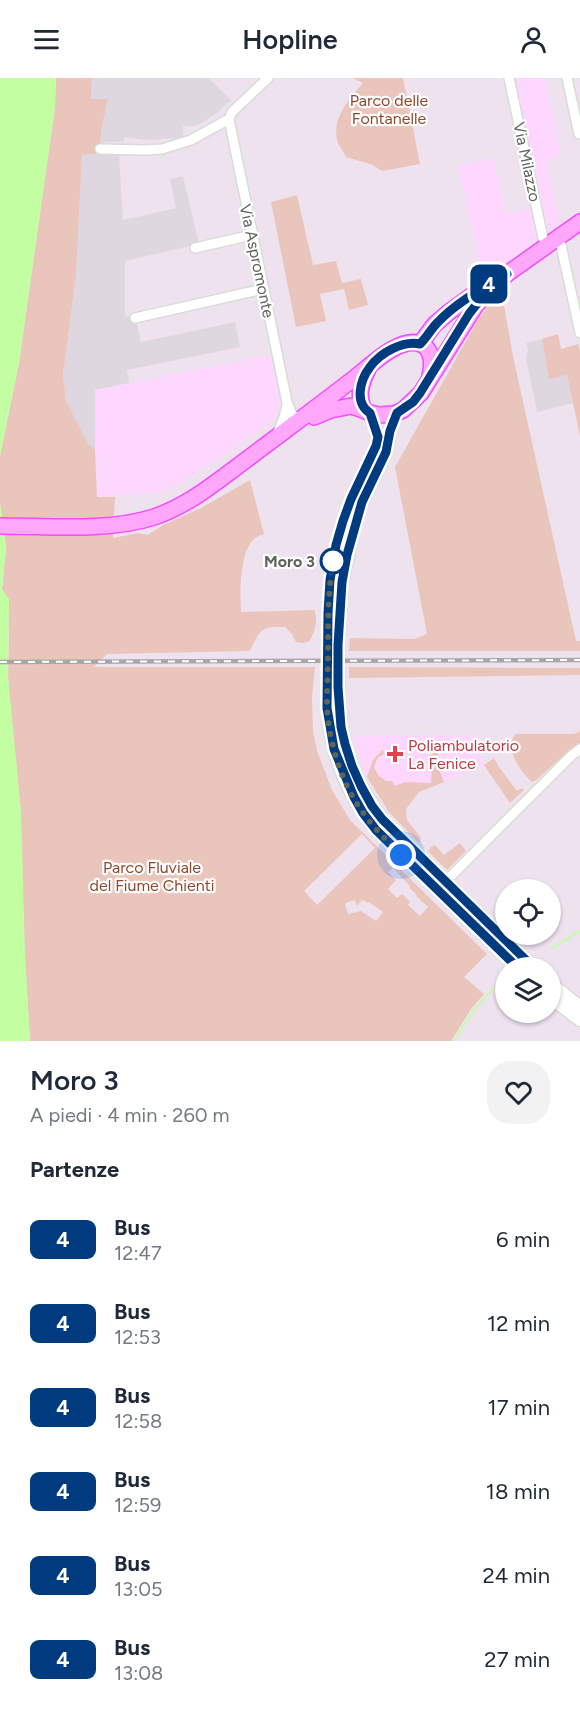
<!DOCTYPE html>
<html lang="it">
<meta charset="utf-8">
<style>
:root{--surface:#fff;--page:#f2f2f3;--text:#1f2937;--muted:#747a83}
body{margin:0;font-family:Figtree,sans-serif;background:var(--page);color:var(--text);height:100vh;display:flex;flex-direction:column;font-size:22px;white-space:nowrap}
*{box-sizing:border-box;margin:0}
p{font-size:20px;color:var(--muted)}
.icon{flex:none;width:33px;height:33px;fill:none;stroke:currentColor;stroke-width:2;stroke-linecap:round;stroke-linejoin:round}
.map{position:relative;height:963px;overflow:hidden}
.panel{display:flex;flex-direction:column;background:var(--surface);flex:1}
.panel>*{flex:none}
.badge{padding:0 12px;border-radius:9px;font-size:21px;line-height:39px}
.controls{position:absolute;left:495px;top:801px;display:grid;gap:12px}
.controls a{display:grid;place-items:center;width:66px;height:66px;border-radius:50%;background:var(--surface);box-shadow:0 2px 4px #0004;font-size:30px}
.you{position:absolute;width:30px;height:30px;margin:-15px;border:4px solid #fff;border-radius:50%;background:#1a73e8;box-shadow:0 0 0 9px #1a73e833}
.map>.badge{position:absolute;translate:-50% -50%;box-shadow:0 0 0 3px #fff}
h2{padding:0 30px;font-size:22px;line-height:54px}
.round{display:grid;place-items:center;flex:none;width:63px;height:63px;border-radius:24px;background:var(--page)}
.head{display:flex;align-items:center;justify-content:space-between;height:102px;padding:0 30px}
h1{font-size:28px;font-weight:600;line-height:45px}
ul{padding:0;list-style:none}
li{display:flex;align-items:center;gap:18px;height:84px;padding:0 30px}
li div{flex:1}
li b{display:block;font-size:22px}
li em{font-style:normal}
li .badge{min-width:66px;font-weight:700;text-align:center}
header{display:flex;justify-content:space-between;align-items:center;height:78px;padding:0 30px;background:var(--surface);font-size:27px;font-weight:600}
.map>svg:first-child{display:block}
.commercial{fill:#fed7ff}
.industrial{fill:#dfd7df}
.green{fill:#e9c5bc;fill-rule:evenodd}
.water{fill:#c3ffa2}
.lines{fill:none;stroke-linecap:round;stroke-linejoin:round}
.stream{stroke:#c3ffa2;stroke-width:2}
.minor-casing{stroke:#d6ddd5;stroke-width:12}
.tertiary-casing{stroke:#d6ddd5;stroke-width:15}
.primary-casing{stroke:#f34bff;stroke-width:18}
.minor{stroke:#fff;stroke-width:9}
.tertiary{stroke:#fff;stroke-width:12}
.primary{stroke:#ffa7fb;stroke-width:15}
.rail-casing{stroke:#a6a8a5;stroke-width:4.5}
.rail{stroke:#fff;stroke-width:2;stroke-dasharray:7;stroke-linecap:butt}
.line-casing{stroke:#fff;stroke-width:14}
.line{stroke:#003b80;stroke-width:9}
.walk{stroke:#5d645a;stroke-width:6;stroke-dasharray:0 10.8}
.stop-dot{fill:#fff;stroke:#003b80;stroke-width:3}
.health-dot{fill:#e0444e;stroke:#fff;stroke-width:2}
.labels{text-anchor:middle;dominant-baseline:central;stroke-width:4.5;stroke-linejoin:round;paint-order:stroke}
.park-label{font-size:16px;fill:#8f482e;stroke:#fff}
.street-label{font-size:16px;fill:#5d645a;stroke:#fff}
.stop-label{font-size:16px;font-weight:bold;fill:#5d645a;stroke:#fff;text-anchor:end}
.health-label{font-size:16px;fill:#be3a42;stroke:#fff;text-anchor:start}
</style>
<header><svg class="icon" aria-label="menu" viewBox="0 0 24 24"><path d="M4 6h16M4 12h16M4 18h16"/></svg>Hopline<svg class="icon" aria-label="person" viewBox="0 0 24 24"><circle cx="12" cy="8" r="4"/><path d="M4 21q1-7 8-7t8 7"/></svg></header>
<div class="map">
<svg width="580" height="963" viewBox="0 0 580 963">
<rect width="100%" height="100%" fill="#efe2ef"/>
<!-- commercial -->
<path class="commercial" d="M509,0H544L561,74L546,86L561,145L483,201L458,88L493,80L506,136L537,129Z
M266,278L271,281L280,325L277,337L267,348L179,406L158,415L97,419L95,312Z
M477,657L480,676L484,687L385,728L365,696L353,661L358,658Z"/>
<!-- industrial -->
<path class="industrial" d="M92,0H209L232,23L226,26L219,34L203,44L195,48H183V60L145,62L125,59L124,63L100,65L101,54L108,21H91Z
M100,76H119L123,142L176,130L170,101L183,98L199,166L125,183V239L135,237L141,264L235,244L240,269L127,292L129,305L95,312V372L88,367L66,323L63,297L76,198L82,77Z
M542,261L549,300L567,297L573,325L537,334L526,280L528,272L526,265Z"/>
<!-- green -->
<path class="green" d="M56,0H92L91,21H108L101,54L100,76L82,77L76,198L63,297L66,323L88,366L95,372L97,419H115L113,460L138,455L148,457L163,447L201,430L250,402L264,456C261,457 257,458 255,460C239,473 240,516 241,534L314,532C319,543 314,553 310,563L303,565L296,564L292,556L285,549C261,547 259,553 250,573L107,576L94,589H315L312,619L313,653L317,673L332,712L350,742L487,876L464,899L484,916L471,931L451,963H30L8,598L9,553L2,511L6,469L0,425V378L19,285L55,29ZM362,756L375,770L317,827L304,813ZM393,790L410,808V810L417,817L416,818L428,829L420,838L408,827L410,824L402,816L397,820L388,811L396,802L388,794ZM355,822L357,828L362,822L368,825L369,824L383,834L376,843L361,833L348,836L345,825Z
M352,0H403L420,86L382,93L373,87L346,79C343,73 338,67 337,61C332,39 350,21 363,5Z
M297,117L313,187L336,183L342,205L361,201L368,227L349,232L344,211L320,216L326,243L296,249L271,124Z
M509,208V211L503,217V222L514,283L576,563H580V573H349L350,560L414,561L427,556L395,389L480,238L500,215Z
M558,256L561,271L578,266L580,273V358L567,297L549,301L542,261Z
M349,589L580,590V597L349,600Z
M580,653V665L572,670L536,702L532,704C521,695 503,668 516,656H574Z
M436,664H438V689L444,704L419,714L406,731L407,742L421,760L419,765L389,734L367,699L373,682L383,671L384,676L378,679L374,689L378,697L386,703H392L395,708L405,704L431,705L433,667Z
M494,680L499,689L517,713L522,710L524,712L510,725L484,687Z
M460,765L466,773L447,792L428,773L431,769L435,767L444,777Z"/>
<!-- water -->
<path class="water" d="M0,0H56L55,29L19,285L0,378Z
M0,425L6,469L2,511L9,521L8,598L21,733L25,878L30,963H0Z"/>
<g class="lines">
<!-- stream -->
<path class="stream" d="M552,870L580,853
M454,963C469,939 476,925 499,907"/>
<defs>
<path id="minor" d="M509,0L543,160L548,167
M567,0L579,56
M229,41L287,324L292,337L302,341
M100,71L144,72L162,71L191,62L229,41L232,34L268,0
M557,160L561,167L580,255
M195,170L252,157
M135,240L263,211
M277,356L284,340L287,327
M445,804L571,678L580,671"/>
<path id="tertiary" d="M370,335L378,359L376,368C366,393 351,417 343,443C329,488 328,533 328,580C328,611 326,641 334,671C342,701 357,728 376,752L518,890
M397,335L390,353L386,374L362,424L354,449L342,504L338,567V609L341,649L345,666L352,688L361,708L382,741L534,890
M550,905L580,929
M550,919L580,942"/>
<path id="primary" d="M420,266L434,247L449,234L484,209L507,196L580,144
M364,332C357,318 361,305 368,291
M314,339L331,332L351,328L358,330L370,335L379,337L394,336L403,332L421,315L476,227L507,196
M0,448C49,448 107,454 154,439C190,427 220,401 250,379C283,354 316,330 348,305C365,293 387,269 408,265C431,261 434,282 430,298"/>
</defs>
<!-- minor casing -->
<use href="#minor" class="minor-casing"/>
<!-- tertiary casing -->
<use href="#tertiary" class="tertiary-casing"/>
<!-- primary casing -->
<use href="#primary" class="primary-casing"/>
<!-- minor -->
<use href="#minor" class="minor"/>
<!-- tertiary -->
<use href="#tertiary" class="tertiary"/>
<!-- primary -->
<use href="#primary" class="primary"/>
<defs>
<path id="rail" d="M0,584L580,582"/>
</defs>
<!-- rail casing -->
<use href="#rail" class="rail-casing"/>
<!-- rail -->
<use href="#rail" class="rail"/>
</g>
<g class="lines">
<defs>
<path id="line" d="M518,890L376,752L363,735L354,719L334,671L327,630L328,535L330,502L336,467L343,443L351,421L376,368L378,359L370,335C354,325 360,302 370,289C380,275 403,262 420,266C427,259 431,251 438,244C457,224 483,210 507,196L476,227L469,236L420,315L413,324L397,335L390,353L386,374L362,424L347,477L342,504L338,567V609L341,649L345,666L352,688L361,708L372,728L382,741L534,890"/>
</defs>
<!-- line casing -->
<use href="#line" class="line-casing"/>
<!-- line -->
<use href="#line" class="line"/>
<!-- walk -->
<path class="walk" d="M333,483L334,478C328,510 328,542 328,574C328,592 327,611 327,629C329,666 342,707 364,736C375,751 388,764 401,777"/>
</g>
<!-- markers -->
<circle class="stop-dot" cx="333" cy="483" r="12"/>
<path class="health-dot" d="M392 667h6v6h6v6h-6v6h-6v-6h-6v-6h6z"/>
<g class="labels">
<!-- park labels -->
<g class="park-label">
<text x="389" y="22">Parco delle<tspan x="389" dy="18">Fontanelle</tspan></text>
<text x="152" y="789">Parco Fluviale<tspan x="152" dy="18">del Fiume Chienti</tspan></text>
</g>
<!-- street labels -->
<g class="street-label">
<text transform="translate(527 84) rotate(78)">Via Milazzo</text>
<text transform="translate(257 183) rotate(78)">Via Aspromonte</text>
</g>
<!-- stop labels -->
<g class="stop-label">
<text x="315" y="483">Moro 3</text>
</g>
<!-- health labels -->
<g class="health-label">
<text x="408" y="667">Poliambulatorio<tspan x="408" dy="18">La Fenice</tspan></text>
</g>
</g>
</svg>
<div class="controls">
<a><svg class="icon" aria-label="locate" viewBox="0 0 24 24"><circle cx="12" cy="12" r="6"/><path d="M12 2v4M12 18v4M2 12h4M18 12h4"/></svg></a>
<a><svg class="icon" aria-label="layers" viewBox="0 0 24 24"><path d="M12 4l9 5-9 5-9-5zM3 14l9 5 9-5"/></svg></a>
</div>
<div class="you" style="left:401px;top:777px"></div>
<b class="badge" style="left:489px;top:206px;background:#003b80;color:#fff">4</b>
</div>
<section class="panel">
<div class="head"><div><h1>Moro 3</h1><p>A piedi · 4 min · 260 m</p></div><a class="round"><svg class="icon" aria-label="heart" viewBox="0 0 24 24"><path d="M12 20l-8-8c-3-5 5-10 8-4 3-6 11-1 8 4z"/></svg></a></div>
<h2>Partenze</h2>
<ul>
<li><span class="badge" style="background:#003b80;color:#fff">4</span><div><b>Bus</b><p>12:47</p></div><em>6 min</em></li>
<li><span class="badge" style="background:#003b80;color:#fff">4</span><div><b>Bus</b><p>12:53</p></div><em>12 min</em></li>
<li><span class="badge" style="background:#003b80;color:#fff">4</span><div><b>Bus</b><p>12:58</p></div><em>17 min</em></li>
<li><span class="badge" style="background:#003b80;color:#fff">4</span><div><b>Bus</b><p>12:59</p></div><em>18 min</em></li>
<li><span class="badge" style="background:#003b80;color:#fff">4</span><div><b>Bus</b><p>13:05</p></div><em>24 min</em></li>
<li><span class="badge" style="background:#003b80;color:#fff">4</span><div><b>Bus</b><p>13:08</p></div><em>27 min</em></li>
</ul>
</section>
